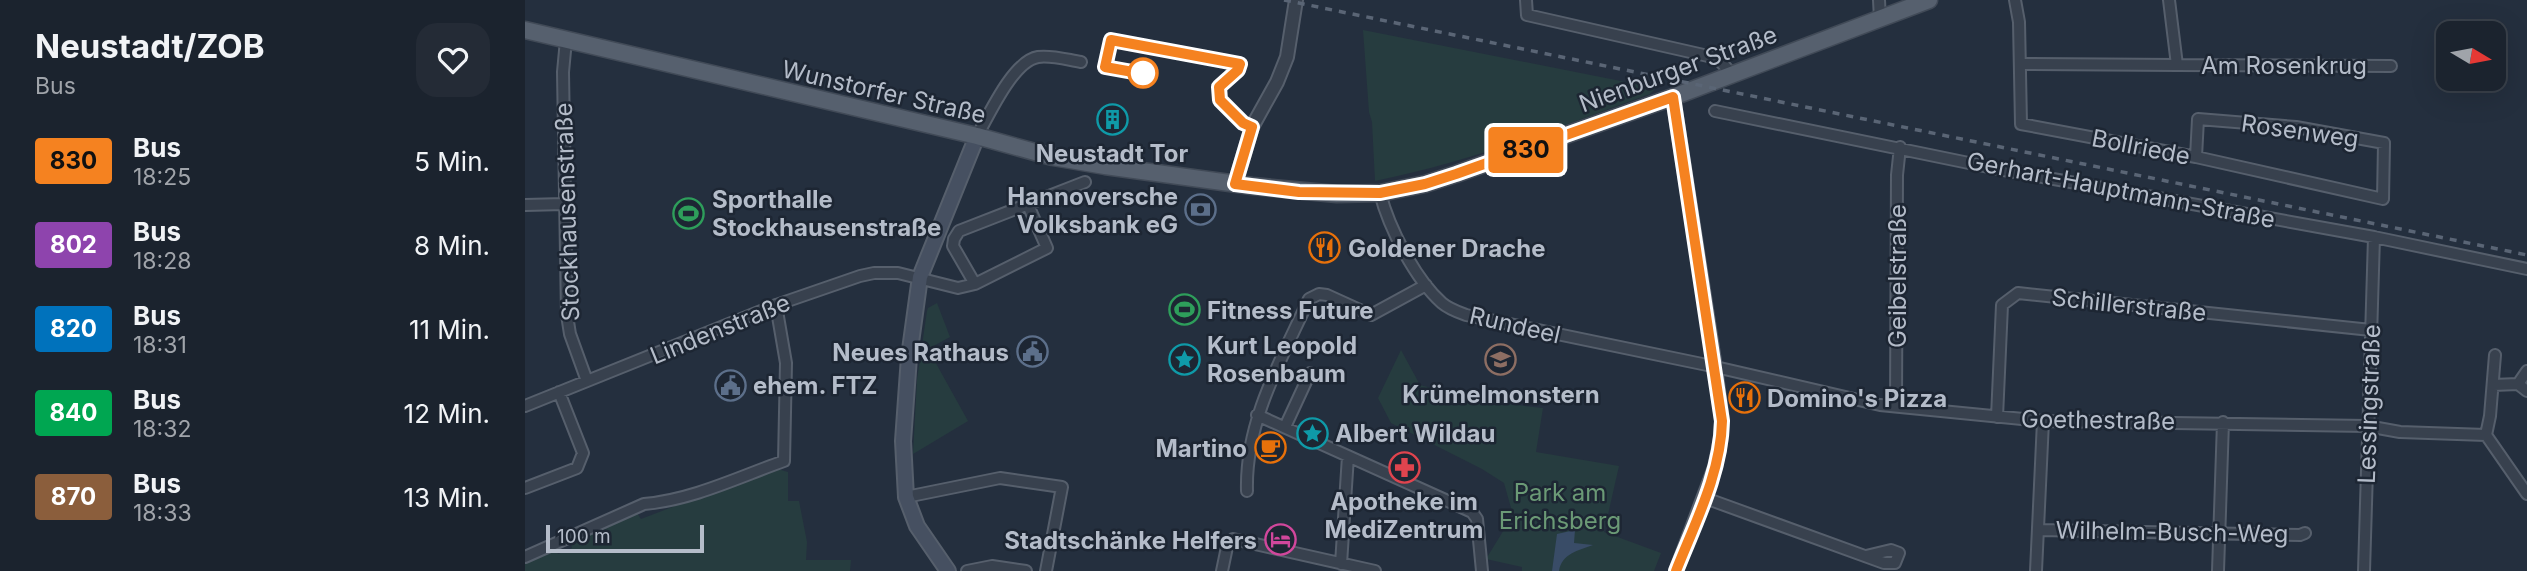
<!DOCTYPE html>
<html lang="de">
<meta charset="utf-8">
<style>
:root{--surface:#1b232e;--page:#242b36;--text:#f1f3f6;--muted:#a0a4aa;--line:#39404a}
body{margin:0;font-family:Inter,sans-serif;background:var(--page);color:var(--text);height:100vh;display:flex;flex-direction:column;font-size:26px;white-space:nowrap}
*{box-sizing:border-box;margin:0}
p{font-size:23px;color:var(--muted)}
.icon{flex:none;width:38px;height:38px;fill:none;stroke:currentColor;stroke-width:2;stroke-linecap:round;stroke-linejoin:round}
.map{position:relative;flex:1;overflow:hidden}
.side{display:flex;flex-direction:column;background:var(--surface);width:525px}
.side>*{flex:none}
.badge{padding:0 14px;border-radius:5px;font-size:24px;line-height:46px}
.needle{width:46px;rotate:100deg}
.tools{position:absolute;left:1911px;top:21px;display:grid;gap:14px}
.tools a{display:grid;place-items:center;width:70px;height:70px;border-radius:14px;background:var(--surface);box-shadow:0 7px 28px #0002,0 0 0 2px var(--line);font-size:35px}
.scale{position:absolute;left:21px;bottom:18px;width:158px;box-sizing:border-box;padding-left:7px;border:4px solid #b4bcc9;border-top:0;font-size:19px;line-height:24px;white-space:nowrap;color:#b4bcc9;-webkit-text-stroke:5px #1d2633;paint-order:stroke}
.map>.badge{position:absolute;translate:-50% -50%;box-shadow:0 0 0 4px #fff}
.round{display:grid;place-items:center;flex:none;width:74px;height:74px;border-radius:21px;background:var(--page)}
.summary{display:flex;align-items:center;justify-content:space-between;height:119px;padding:0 35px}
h1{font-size:33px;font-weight:700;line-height:52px}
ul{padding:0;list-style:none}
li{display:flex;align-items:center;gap:21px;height:84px;padding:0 35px}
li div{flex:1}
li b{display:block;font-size:26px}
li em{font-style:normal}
li .badge{min-width:77px;font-weight:700;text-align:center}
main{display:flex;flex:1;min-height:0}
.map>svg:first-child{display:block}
.green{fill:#263c3f}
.water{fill:#394c67}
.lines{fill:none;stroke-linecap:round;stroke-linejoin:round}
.minor-casing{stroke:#565f6c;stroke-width:14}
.tertiary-casing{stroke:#565f6c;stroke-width:16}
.secondary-casing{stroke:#565f6c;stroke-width:18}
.primary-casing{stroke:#414a57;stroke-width:19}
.minor{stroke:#38414e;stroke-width:10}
.tertiary{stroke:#38414e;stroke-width:12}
.secondary{stroke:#465061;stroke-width:14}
.primary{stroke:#56606e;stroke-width:16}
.rail{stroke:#5a6575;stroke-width:3.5;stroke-dasharray:7 7;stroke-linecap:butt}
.line-casing{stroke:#fff;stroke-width:16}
.line{stroke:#f58220;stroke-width:10}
.stop-dot{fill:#fff;stroke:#f58220;stroke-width:3.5}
.labels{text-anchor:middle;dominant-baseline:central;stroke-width:5;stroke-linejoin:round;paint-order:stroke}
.street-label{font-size:24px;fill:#b4bcc9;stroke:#1d2633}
.poi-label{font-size:24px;font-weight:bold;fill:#b4bcc9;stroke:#1d2633;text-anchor:start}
.park-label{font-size:24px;fill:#6b9a76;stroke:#1d2633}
</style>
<main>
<section class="side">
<div class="summary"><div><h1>Neustadt/ZOB</h1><p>Bus</p></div><a class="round"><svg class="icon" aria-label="heart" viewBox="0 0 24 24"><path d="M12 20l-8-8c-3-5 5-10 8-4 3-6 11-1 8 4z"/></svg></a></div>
<ul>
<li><span class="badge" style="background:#f58220;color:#111">830</span><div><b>Bus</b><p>18:25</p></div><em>5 Min.</em></li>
<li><span class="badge" style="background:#8e44ad;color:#fff">802</span><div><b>Bus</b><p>18:28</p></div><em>8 Min.</em></li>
<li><span class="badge" style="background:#0072bc;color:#fff">820</span><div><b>Bus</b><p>18:31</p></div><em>11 Min.</em></li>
<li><span class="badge" style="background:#00a651;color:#fff">840</span><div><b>Bus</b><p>18:32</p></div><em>12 Min.</em></li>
<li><span class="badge" style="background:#8b5e3c;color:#fff">870</span><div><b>Bus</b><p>18:33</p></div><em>13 Min.</em></li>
</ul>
</section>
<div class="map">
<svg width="2002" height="571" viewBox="0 0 2002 571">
<rect width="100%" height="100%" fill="#242f3e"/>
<!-- green -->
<path class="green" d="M838,30L1131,88L1125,94C1035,127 945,162 850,181L847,122L844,112Z
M412,303L425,337L403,349L443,421L388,454L392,380L402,311L403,308Z
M876,350L895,385L955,401L1018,408L1011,452L1094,466L1079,532L1136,553L1129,571H997V567L961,559L988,515L979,483L957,469L866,423L853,398Z
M249,468L263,472V501H274L282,542L281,560H326L325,571H0V560L31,549L33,554L47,548L45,540L112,513L116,519Z"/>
<!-- water -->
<path class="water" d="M1050,530L1049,543L1068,545C1053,551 1037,553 1034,571H1027L1032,534Z"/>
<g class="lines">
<defs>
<path id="minor" d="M1001,0L1002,15L1183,56L1195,61L1206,73
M1354,0L1355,19
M1490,0L1494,22L1496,124L1671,157L1858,199L1859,143L1771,127L1673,119L1671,157
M1644,0L1652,65L1866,66
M41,40L38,72L42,315L45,334L62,381
M1496,64L1652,65
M1190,111L1473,169L1849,237L2002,269
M452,136C464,115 488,61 513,57C527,55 543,60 556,62
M855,193C864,228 890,279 917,303C924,309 933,312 941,315L1182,365L1355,405L1518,421L1842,426L1875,432L1961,435
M0,205L39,204
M450,284L428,246L429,239L434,231L560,182
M1993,384L2002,371
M1968,385L1993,384L2002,391
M0,406L251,305L335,276L349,273H373L433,288L450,284L522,248L503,205
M1371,406L1372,175L1375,147
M732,415L947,512L952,519L957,571
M1472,417L1477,305L1493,293L1846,330
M760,427L785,373
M1961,435L1965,416L1970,355
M1961,435L2002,494
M0,488L52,468L58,453L34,392
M722,491C720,422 756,360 784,299L794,294L802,295L846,315L901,285
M381,497L475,478L537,487L521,571
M1180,498L1359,563H1370L1374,553L1366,550L1341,556
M1514,530L1775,535L1780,533
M0,557L119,504C167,500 214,477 259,461L261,363L251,305
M816,564L823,456
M442,571L467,566L501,571
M697,571L702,547L708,539L850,571
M1511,571L1518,421
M1693,571L1698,422
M1839,571L1849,237"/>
<path id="tertiary" d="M1148,97L1190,367L1197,420L1196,438L1190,467L1151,571
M710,184L727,127L752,82L762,57L771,0"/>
<path id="secondary" d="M423,571L392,526L381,497L378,441L384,357L395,277L452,136"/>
<path id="primary" d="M0,30L452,136L528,157L580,166L727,186L812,194L855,193L900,184L931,174L1148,97L1404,0"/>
</defs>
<!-- minor casing -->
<use href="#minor" class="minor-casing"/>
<!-- tertiary casing -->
<use href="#tertiary" class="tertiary-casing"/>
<!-- secondary casing -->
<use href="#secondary" class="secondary-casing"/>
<!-- primary casing -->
<use href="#primary" class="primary-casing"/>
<!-- minor -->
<use href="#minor" class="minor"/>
<!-- tertiary -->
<use href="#tertiary" class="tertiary"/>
<!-- secondary -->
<use href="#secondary" class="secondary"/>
<!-- primary -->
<use href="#primary" class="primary"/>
<!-- rail -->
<path class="rail" d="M759,0L2002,255"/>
</g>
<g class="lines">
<defs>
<path id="line" d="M619,74L580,67L586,40L715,64L713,70L694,87L695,100L718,123L727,127L710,184L774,192L855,193L900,184L931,174L1148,97L1197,421C1196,473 1170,523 1151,571"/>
</defs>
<!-- line casing -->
<use href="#line" class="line-casing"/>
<!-- line -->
<use href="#line" class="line"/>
</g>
<!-- icons -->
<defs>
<symbol id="building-ring" viewBox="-11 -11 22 22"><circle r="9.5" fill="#1d2633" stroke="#0f9aa8" stroke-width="1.5"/><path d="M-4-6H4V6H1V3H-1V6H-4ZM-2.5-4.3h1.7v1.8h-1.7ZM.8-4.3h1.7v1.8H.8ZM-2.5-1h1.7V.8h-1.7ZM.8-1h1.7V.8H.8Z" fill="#0f9aa8"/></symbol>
<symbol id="bank-ring" viewBox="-11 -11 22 22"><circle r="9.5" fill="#1d2633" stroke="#5c6f8a" stroke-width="1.5"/><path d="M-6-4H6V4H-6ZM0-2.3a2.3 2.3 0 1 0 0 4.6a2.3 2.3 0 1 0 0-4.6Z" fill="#5c6f8a"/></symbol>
<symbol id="stadium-ring" viewBox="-11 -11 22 22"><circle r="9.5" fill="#1d2633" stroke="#2e9e5b" stroke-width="1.5"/><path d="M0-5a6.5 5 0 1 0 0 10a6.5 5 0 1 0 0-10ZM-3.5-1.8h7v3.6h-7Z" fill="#2e9e5b"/></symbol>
<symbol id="restaurant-ring" viewBox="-11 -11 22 22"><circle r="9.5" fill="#1d2633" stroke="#e8710a" stroke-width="1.5"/><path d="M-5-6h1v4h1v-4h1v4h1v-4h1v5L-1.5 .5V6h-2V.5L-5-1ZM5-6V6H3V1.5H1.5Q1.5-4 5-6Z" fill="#e8710a"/></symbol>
<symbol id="civic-ring" viewBox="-11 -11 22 22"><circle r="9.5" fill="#1d2633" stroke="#5c6f8a" stroke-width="1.5"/><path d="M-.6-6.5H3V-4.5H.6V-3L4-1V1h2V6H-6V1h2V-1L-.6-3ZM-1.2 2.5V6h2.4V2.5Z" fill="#5c6f8a"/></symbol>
<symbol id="sight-ring" viewBox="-11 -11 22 22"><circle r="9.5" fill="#1d2633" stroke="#0f9aa8" stroke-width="1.5"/><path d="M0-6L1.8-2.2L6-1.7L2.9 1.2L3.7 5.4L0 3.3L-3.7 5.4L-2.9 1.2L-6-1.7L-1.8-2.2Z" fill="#0f9aa8"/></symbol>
<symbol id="school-ring" viewBox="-11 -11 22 22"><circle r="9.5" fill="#1d2633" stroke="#8d6e63" stroke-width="1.5"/><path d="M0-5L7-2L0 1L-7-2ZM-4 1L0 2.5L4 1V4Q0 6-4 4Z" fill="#8d6e63"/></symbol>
<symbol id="cafe-ring" viewBox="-11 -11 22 22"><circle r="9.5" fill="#1d2633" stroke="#e8710a" stroke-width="1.5"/><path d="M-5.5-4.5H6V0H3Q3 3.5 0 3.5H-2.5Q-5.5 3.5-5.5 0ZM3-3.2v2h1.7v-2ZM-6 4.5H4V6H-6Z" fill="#e8710a"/></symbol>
<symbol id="pharmacy-ring" viewBox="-11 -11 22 22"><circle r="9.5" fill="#1d2633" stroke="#e0444e" stroke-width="1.5"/><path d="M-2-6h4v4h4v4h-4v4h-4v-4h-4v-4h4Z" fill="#e0444e"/></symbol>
<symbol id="hotel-ring" viewBox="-11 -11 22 22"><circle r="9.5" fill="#1d2633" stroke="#d1479c" stroke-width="1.5"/><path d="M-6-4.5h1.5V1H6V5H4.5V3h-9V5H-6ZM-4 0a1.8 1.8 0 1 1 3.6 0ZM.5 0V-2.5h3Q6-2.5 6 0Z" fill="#d1479c"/></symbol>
</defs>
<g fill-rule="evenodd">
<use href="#building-ring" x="570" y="102" width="35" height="35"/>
<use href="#bank-ring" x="658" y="192" width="35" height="35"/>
<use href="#stadium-ring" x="146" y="196" width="35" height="35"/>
<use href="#restaurant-ring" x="782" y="230" width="35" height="35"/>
<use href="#stadium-ring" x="642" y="292" width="35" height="35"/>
<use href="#civic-ring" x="490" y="334" width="35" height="35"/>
<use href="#sight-ring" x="642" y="342" width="35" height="35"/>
<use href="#school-ring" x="958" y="342" width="35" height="35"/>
<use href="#civic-ring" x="188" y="368" width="35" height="35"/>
<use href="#restaurant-ring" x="1202" y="380" width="35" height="35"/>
<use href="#sight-ring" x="770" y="416" width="35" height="35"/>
<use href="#cafe-ring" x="728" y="430" width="35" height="35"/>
<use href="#pharmacy-ring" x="862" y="450" width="35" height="35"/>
<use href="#hotel-ring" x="738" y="522" width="35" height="35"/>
</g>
<!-- markers -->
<circle class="stop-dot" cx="618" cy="73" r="14"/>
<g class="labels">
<!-- street labels -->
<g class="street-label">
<text x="1759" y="65">Am Rosenkrug</text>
<text transform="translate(1153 69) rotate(-20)">Nienburger Straße</text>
<text transform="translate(359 92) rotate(13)">Wunstorfer Straße</text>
<text transform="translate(1775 131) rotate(8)">Rosenweg</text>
<text transform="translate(1616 147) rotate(11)">Bollriede</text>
<text transform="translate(1596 190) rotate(11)">Gerhart-Hauptmann-Straße</text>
<text transform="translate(42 212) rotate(-92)">Stockhausenstraße</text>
<text transform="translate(1372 276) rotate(-90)">Geibelstraße</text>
<text transform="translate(1604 305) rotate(6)">Schillerstraße</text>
<text transform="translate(990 325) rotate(13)">Rundeel</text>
<text transform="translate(195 329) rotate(-22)">Lindenstraße</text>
<text transform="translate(1844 404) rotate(-88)">Lessingstraße</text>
<text transform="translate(1573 420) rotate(1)">Goethestraße</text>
<text transform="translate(1647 532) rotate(1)">Wilhelm-Busch-Weg</text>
</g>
<!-- poi labels -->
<g class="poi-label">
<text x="587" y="153" text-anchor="middle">Neustadt Tor</text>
<text x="653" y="196" text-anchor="end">Hannoversche<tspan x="653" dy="28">Volksbank eG</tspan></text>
<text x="187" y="199">Sporthalle<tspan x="187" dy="28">Stockhausenstraße</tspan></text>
<text x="823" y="248">Goldener Drache</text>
<text x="682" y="310">Fitness Future</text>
<text x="682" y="345">Kurt Leopold<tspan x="682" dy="28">Rosenbaum</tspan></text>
<text x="484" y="352" text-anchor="end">Neues Rathaus</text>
<text x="228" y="385">ehem. FTZ</text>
<text x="976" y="394" text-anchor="middle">Krümelmonstern</text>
<text x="1242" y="398">Domino's Pizza</text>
<text x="810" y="433">Albert Wildau</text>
<text x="722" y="448" text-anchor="end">Martino</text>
<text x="879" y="501" text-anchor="middle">Apotheke im<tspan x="879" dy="28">MediZentrum</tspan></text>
<text x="732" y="540" text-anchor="end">Stadtschänke Helfers</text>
</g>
<!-- park labels -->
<g class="park-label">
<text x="1035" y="492">Park am<tspan x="1035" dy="28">Erichsberg</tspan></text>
</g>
</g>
</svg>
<div class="tools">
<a><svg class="needle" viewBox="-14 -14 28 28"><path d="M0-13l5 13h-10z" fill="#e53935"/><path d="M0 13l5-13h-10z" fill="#a0a4aa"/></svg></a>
</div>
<div class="scale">100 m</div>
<b class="badge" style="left:1001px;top:150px;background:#f58220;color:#111">830</b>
</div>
</main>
